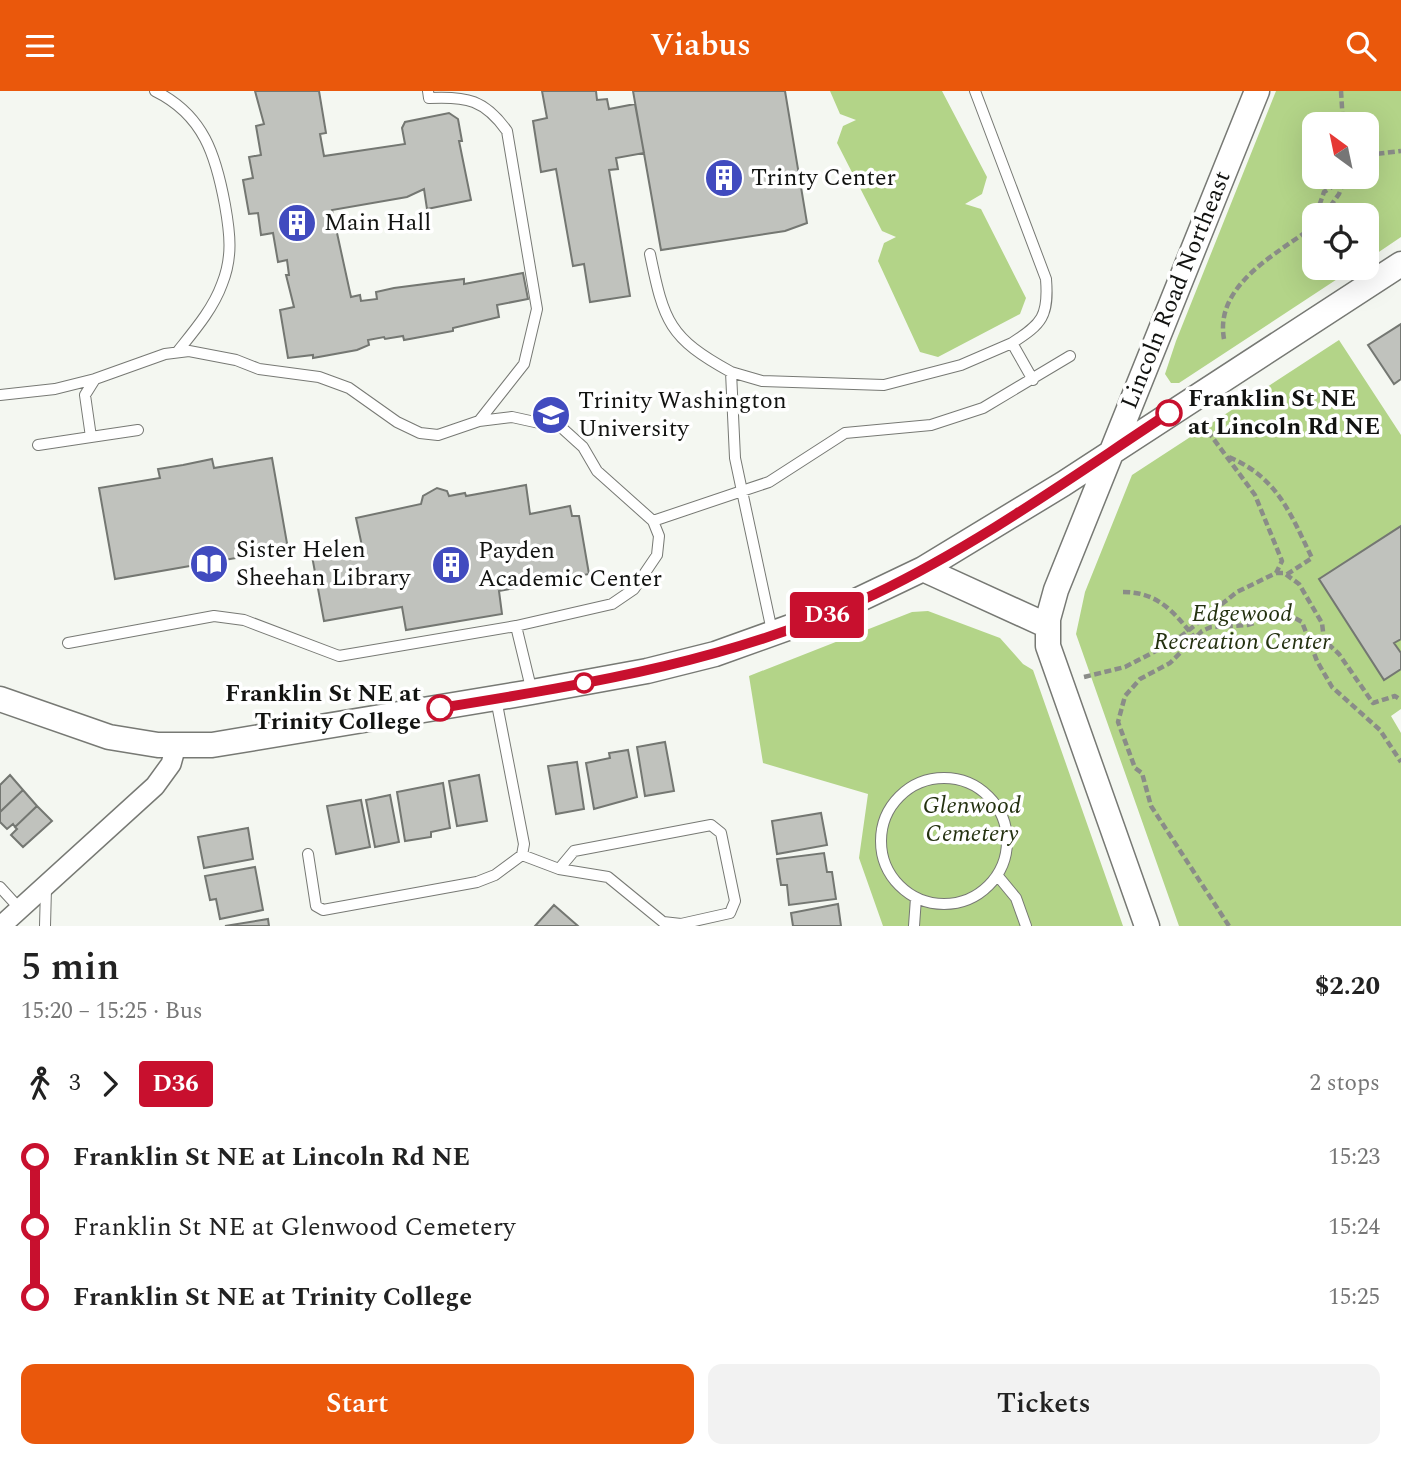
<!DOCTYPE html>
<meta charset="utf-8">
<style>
:root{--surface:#fff;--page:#f2f2f2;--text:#222;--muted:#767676;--accent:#ea580c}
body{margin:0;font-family:Spectral,serif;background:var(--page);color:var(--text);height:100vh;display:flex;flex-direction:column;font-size:26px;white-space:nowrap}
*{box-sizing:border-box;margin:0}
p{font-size:23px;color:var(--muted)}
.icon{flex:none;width:38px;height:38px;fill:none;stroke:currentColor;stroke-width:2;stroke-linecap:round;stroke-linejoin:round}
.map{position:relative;height:835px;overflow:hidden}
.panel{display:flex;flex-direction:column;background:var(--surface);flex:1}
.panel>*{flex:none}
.badge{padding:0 14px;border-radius:5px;font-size:24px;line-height:46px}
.needle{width:46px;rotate:327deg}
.controls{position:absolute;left:1302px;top:21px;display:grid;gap:14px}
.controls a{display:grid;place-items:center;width:77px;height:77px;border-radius:14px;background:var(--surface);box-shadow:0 7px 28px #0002;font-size:35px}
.map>.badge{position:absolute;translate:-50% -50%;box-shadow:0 0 0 4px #fff}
.legs{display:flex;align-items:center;gap:10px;height:77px;padding:0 21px;font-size:23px}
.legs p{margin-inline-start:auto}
.head{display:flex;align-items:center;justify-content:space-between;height:119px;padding:0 21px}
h1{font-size:38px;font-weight:600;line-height:52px}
.cta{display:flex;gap:14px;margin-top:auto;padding:14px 21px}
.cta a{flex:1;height:80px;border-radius:14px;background:var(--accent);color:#fff;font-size:28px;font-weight:600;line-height:80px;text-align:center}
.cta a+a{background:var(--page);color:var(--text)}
ul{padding:0 21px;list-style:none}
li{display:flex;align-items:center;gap:24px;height:70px;font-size:26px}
li i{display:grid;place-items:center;width:10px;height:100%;margin:0 9px;background:currentColor}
li i::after{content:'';width:18px;height:18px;margin:-9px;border:5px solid;border-radius:50%;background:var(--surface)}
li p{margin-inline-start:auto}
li:first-child i{background:linear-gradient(#0000 50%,currentColor 0)}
li:last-child i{background:linear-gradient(currentColor 50%,#0000 0)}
header{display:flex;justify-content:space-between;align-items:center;height:91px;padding:0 21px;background:var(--accent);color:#fff;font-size:32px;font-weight:600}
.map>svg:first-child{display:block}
.green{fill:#b3d488;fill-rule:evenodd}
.building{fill:#c0c2bd;stroke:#747772;stroke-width:2}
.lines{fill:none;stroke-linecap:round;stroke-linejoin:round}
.service-casing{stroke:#777974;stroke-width:12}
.minor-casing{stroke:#777974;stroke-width:22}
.tertiary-casing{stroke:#777974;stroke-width:27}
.path{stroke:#8a8c88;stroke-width:4.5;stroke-dasharray:7 3.5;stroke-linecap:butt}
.service{stroke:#fff;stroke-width:10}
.minor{stroke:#fff;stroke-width:19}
.tertiary{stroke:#fff;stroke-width:24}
.line-1-casing{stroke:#fff;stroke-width:16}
.line-1{stroke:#c8102e;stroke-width:10}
.stop-1-dot{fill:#fff;stroke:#c8102e;stroke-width:3.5}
.labels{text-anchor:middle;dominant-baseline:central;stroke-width:7;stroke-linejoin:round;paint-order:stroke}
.poi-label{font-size:24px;fill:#121311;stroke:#fff;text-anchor:start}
.street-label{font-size:24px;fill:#121311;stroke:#fff}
.stop-label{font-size:24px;font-weight:bold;fill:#121311;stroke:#fff;text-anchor:start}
.park-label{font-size:24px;font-style:italic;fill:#243110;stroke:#fff}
</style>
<header><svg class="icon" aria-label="menu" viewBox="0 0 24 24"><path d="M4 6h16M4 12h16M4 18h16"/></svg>Viabus<svg class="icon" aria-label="search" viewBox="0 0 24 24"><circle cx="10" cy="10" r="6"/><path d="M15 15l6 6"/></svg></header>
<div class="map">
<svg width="1401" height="835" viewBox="0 0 1401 835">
<rect width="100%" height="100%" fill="#f4f7f1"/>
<!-- green -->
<path class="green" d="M830,0H942L987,86L982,103L965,113L981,118L1026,207L1020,223L938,266L920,261L878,170L884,152L896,146L882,140L837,52L843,35L856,29L840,23Z
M1276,0H1401V146L1367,169V124H1314V177H1354L1179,292H1171L1165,283L1176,250ZM1314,33H1367V86H1314Z
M1339,249L1401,344V618L1391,625L1401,642V835H1179L1076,543L1085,501L1132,384Z
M928,520L1000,547L1023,573L1033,579L1123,835H883L859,767L868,703L763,672L749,585L912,521Z"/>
<!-- building -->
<path class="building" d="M255,0H319L326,42L320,43L324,65L405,53L402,37L405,31L449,22L458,28L462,50H459L471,109L427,118L424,98L407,106L332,119L351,206L360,204L361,210L377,208L376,201L394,197L464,188V193L523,182L528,208L497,214L499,226L453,237V240L404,249L403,245L385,248L384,246L368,249L369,254L357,259L313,267V264L288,267L280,219L294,216L286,184H289L287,169L278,171L273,142L261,144L258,122L249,123L243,89L253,87L249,66L261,64L256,35L264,33Z
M542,0H596L597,9L607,8L609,18L635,13L644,62L616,67L618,78L609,79L630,205L590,211L584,173L573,175L556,78L541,81L533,30L547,27Z
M633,0H785L807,132L785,140L661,159Z
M1401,233V288L1394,293L1368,254Z
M272,367L288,458L115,488L99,397L160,387L158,378L183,374L212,368L214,377Z
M526,394L530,423L570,415L572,425H579L589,483L499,500L502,523L406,539L402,516L324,530L312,465L362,455L356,427L421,413L423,405L437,397L447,400L449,405L465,402L466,405Z
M1401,435V548L1394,552L1401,562V578L1384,589L1319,488Z
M665,651L674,700L645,705L637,656Z
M628,659L637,706L594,718L586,672L610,667L609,662Z
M577,671L584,718L556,723L548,675Z
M10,684L23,699L0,721V694Z
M479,684L487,730L457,735L449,690Z
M443,692L450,737L431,741V746L405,750L397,701Z
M23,699L37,715L15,736L13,733L7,738L0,731V721Z
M390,704L399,751L375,756L366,709Z
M361,709L370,756L336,763L327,715Z
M37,715L52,730L23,756L11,744L17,738L15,736Z
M821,722L827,754L777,763L772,730Z
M248,737L253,768L204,777L198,746Z
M824,762L827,781H832L836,808L789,814L787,794H781L777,768Z
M255,776L263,819L220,828L216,808L210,809L205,785Z
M838,813L841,835H793L791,822Z
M554,814L578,835H535Z
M268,828L269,835H225Z"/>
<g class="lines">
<defs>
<path id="service" d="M155,0C204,24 216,65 225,114C230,142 233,166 222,193C213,218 194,240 178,260
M428,0L429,7C467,5 485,9 507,40L537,218L524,273L479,330
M975,0L1046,188C1049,225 1042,233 1012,252
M650,163C664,231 669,247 731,281
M1033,289L1012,252L961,274L884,294L762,290L731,281L735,367L742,400L769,391L845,342L931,334L983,317L1070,265
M0,304L55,298L95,288
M91,346L138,339
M38,354L91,346L85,304L95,288L165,263L189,260L236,269L259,278L319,286L349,297L397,331L420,342L438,344L479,330L512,326L562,337L583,356L597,380L653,430L659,445L657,464L634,498L612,513L516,535L532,601
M653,430L742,400L772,540
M68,552L214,525L244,529L339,565L516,535
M881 750a63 63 0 1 1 126 0a63 63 0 1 1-126 0Z
M308,763L316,815L323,819L477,791L495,784L522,764L524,753L496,608
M522,764L559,778L608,786L663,831L681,833L730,822L735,810L721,742L711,734L574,760L559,778
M997,784L1016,807L1026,835
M0,796L20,818
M45,835L46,797
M914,835L916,807"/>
<path id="minor" d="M1,835L155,695L171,673L176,655"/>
<path id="tertiary" d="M923,478L1048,535
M0,608L109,646L158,654H212L532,601L647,580L715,563L835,520L923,478L1063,393L1401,173
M1147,835L1048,555V528L1056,499L1257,0"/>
</defs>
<!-- service casing -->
<use href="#service" class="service-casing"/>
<!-- minor casing -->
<use href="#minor" class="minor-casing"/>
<!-- tertiary casing -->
<use href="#tertiary" class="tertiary-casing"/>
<!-- path -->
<path class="path" d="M1341,0L1343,33
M1367,64L1401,60
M1316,124L1324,101L1344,88
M1324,124L1339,103L1345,87
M1224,248C1214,193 1279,162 1314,135
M1229,366C1278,387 1290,422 1312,467L1286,484
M1276,482H1284L1299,493L1322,532L1324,549L1339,563L1373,612L1395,605L1401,609
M1123,501C1158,501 1174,521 1194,546
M1084,586L1125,576L1175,550L1237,501L1276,482L1282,470L1255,404L1201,331
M1229,835L1151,715L1142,682L1135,677L1118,631L1125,605L1140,588L1170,572L1202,540L1211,536L1248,534L1284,521L1302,531L1317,570L1332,596L1380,639L1401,671"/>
<!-- service -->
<use href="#service" class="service"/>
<!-- minor -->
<use href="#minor" class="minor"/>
<!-- tertiary -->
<use href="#tertiary" class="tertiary"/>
</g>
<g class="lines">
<defs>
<path id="line-1" d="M440,617C588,593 739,569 875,503C979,453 1073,385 1169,322"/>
</defs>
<!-- line-1 casing -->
<use href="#line-1" class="line-1-casing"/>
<!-- line-1 -->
<use href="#line-1" class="line-1"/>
</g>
<!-- icons -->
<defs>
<symbol id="building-disc" viewBox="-11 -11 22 22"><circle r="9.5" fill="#414bbf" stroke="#fff"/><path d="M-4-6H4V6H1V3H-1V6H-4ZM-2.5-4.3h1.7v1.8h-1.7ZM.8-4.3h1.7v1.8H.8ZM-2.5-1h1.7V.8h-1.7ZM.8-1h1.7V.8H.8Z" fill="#fff"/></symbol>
<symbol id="university-disc" viewBox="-11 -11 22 22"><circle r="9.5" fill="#414bbf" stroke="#fff"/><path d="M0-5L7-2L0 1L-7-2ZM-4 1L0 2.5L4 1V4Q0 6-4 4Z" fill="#fff"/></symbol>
<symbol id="library-disc" viewBox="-11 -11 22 22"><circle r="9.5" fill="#414bbf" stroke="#fff"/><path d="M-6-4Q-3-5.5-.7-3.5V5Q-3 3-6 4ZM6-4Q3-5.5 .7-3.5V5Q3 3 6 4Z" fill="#fff"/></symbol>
</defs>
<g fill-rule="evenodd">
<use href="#building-disc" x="702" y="65" width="44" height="44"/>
<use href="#building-disc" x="275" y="110" width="44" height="44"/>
<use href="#university-disc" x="529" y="302" width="44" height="44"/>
<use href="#library-disc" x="187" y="451" width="44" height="44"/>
<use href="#building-disc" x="429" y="452" width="44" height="44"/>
</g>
<!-- markers -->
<g class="stop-1-dot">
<circle cx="1169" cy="322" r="12"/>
<circle cx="584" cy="592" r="9"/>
<circle cx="440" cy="617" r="12"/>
</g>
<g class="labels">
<!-- poi labels -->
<g class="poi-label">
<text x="751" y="87">Trinty Center</text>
<text x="324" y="132">Main Hall</text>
<text x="578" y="310">Trinity Washington<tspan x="578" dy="28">University</tspan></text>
<text x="236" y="459">Sister Helen<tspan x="236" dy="28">Sheehan Library</tspan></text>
<text x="478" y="460">Payden<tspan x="478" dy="28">Academic Center</tspan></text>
</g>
<!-- street labels -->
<g class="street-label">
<text transform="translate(1176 199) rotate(-68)">Lincoln Road Northeast</text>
</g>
<!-- stop labels -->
<g class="stop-label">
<text x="1188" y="308">Franklin St NE<tspan x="1188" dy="28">at Lincoln Rd NE</tspan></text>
<text x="421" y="603" text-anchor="end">Franklin St NE at<tspan x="421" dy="28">Trinity College</tspan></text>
</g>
<!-- park labels -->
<g class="park-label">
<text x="1242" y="523">Edgewood<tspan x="1242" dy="28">Recreation Center</tspan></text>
<text x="972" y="715">Glenwood<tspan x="972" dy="28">Cemetery</tspan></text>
</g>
</g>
</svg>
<div class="controls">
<a><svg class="needle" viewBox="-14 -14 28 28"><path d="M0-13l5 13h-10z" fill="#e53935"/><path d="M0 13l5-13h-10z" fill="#767676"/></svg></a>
<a><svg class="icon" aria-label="locate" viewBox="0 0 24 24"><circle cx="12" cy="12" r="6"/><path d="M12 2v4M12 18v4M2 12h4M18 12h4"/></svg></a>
</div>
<b class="badge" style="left:827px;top:524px;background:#c8102e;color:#fff">D36</b>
</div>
<section class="panel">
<div class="head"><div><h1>5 min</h1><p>15:20 – 15:25 · Bus</p></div><b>$2.20</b></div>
<div class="legs"><svg class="icon" aria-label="walk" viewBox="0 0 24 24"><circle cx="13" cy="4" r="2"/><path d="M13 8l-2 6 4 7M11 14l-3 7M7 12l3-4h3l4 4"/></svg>3<svg class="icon" aria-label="forward" viewBox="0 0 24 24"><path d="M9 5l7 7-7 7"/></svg><b class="badge" style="background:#c8102e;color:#fff">D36</b><p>2 stops</p></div>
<ul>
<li><i style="color:#c8102e"></i><b>Franklin St NE at Lincoln Rd NE</b><p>15:23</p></li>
<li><i style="color:#c8102e"></i><span>Franklin St NE at Glenwood Cemetery</span><p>15:24</p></li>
<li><i style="color:#c8102e"></i><b>Franklin St NE at Trinity College</b><p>15:25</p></li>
</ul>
<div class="cta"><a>Start</a><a>Tickets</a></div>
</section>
